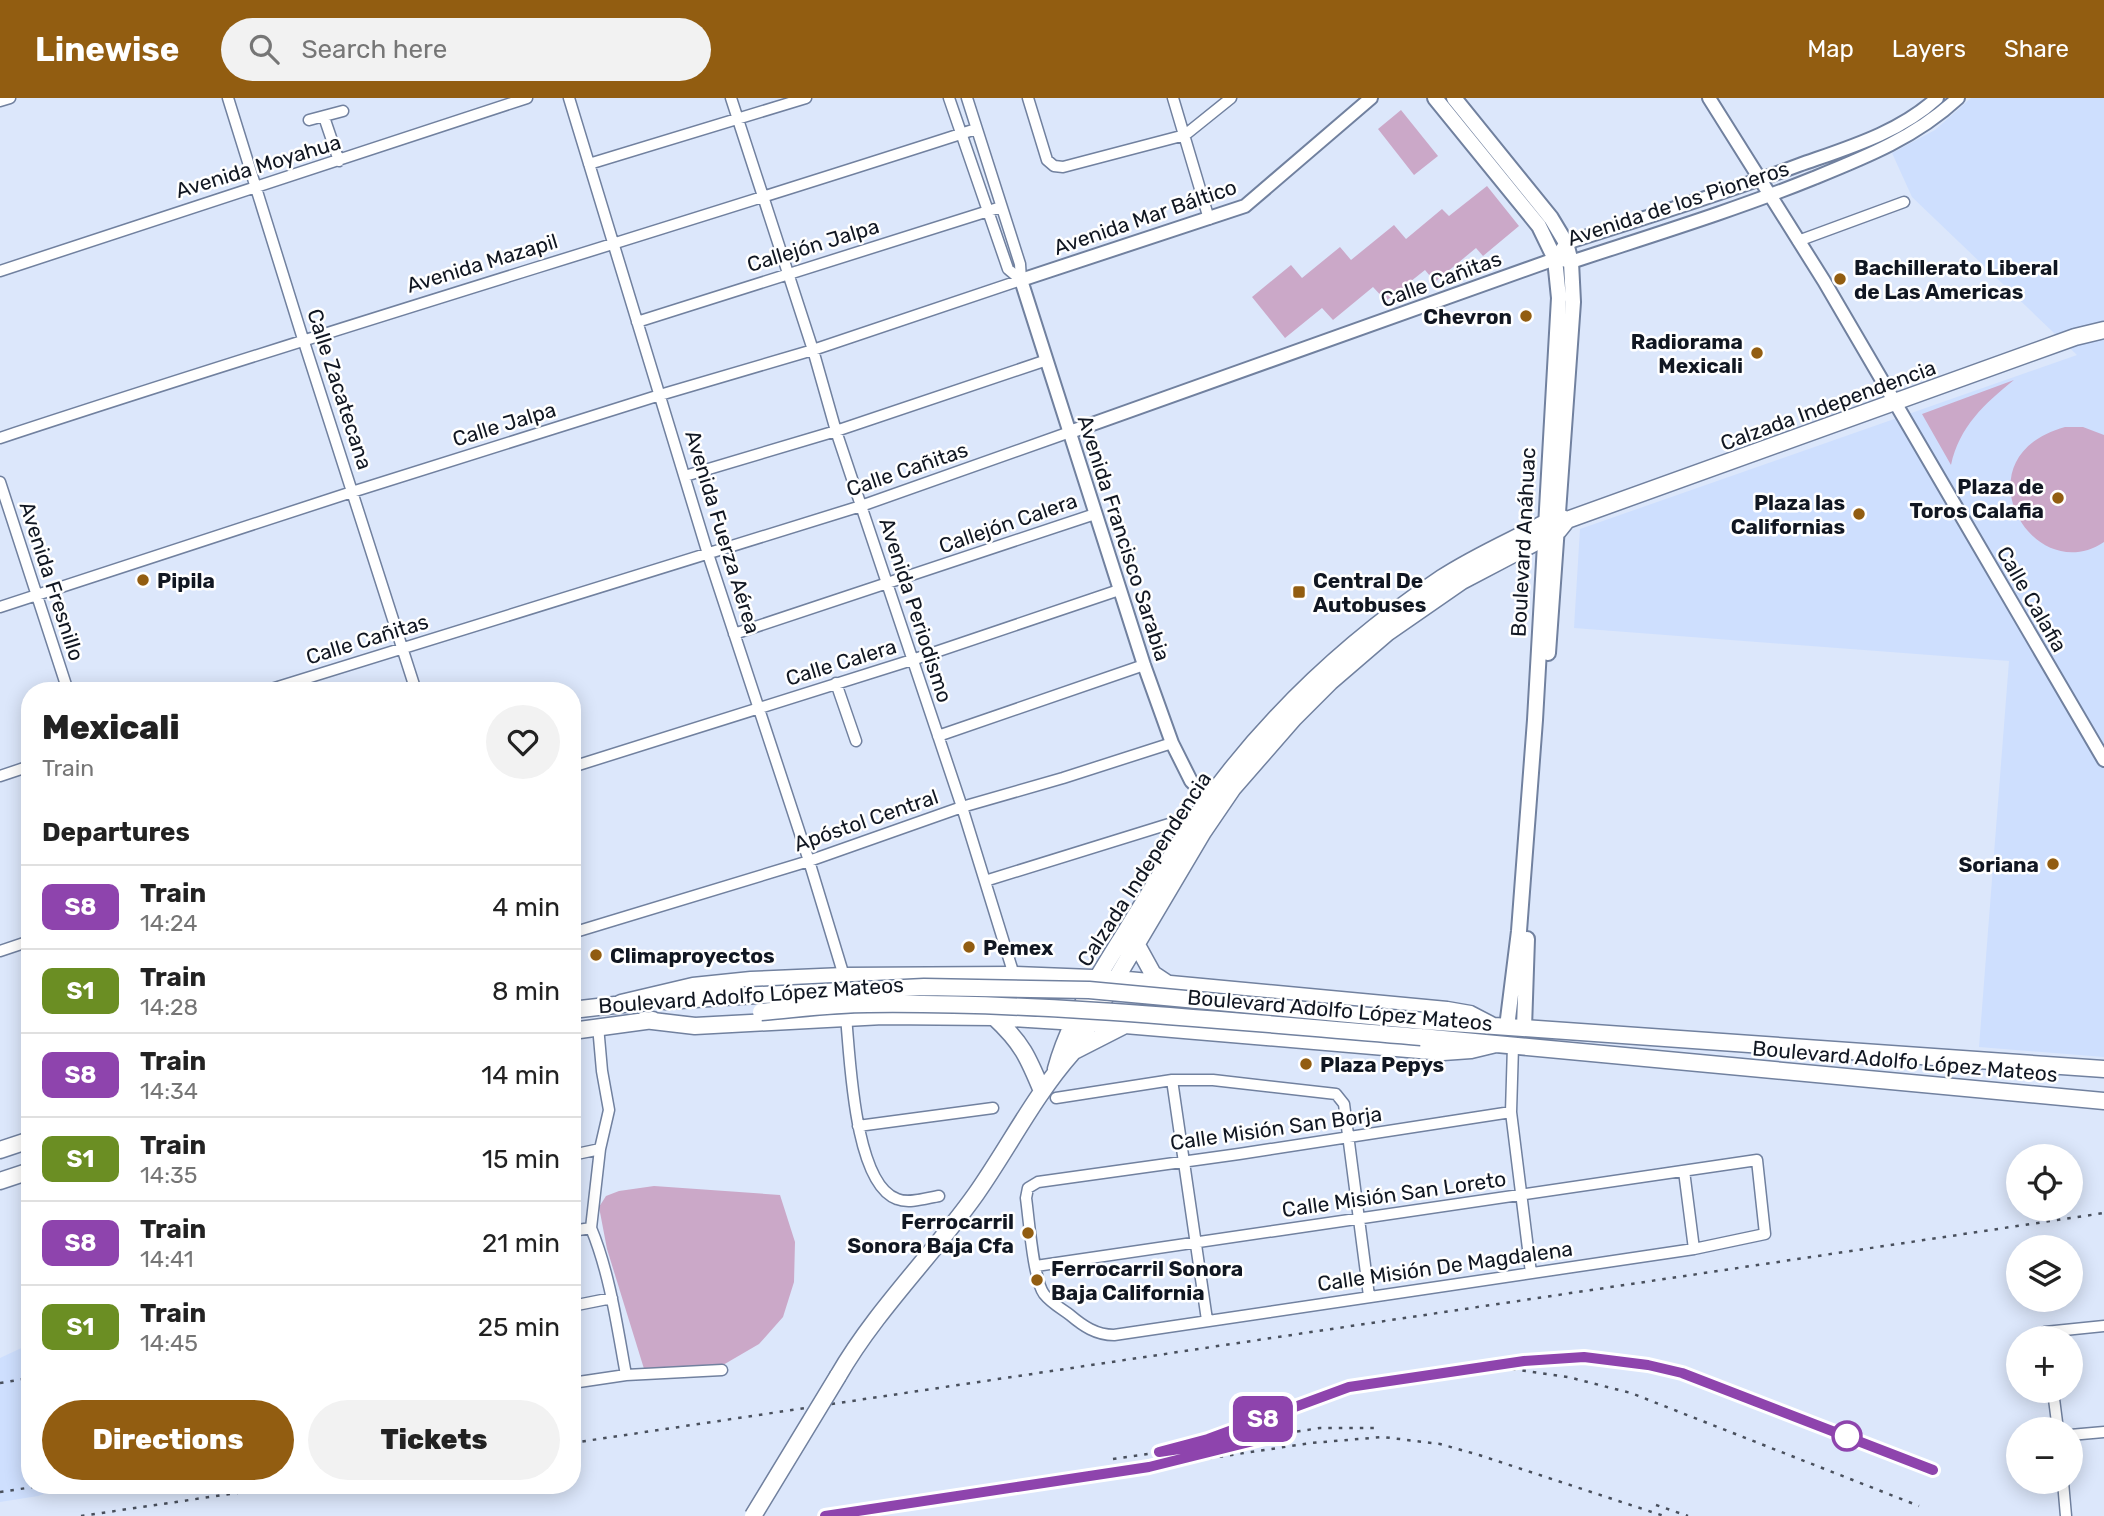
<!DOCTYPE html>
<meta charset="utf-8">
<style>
:root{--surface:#fff;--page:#f2f2f2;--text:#222;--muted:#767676;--line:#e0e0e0;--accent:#925d11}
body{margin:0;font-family:Rubik,sans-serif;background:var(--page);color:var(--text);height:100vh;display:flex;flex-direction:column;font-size:26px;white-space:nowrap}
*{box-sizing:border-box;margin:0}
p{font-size:23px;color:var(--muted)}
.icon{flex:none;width:38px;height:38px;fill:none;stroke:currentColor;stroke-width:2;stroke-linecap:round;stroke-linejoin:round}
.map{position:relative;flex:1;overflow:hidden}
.side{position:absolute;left:21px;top:584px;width:560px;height:812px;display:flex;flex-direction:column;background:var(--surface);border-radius:28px;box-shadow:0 4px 18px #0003}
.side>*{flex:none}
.badge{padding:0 14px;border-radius:10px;font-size:24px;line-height:46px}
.tools{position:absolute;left:2006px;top:1046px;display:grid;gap:14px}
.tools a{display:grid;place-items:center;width:77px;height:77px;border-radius:50%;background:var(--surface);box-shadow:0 4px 18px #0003;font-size:35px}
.map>.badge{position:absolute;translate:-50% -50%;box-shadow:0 0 0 4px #fff}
h2{padding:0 21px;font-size:26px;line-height:63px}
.round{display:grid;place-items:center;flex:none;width:74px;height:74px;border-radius:37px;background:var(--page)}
.summary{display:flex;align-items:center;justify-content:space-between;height:119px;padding:0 21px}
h1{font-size:33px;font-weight:800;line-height:52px}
.primary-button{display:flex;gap:14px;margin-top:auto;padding:14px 21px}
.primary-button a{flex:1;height:80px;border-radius:42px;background:var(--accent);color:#fff;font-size:28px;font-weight:800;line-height:80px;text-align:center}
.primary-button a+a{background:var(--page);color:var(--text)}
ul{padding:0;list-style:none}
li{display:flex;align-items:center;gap:21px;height:84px;padding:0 21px;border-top:2px solid var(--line)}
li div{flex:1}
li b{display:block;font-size:26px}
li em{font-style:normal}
li .badge{min-width:77px;font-weight:700;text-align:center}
header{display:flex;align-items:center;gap:42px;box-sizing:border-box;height:98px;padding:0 35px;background:var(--accent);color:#fff}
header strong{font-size:33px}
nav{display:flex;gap:38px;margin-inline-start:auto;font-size:24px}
.search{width:490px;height:63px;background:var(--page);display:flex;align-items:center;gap:18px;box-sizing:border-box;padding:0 24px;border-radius:38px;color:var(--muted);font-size:26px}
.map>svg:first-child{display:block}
.built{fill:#cedffe}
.green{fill:#cba8c8}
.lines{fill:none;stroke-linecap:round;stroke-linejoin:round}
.minor-casing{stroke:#71819f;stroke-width:13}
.tertiary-casing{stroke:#71819f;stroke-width:16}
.secondary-casing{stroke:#71819f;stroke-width:18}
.primary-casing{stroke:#71819f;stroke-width:19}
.minor{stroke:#fff;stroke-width:10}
.tertiary{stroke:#fff;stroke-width:12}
.secondary{stroke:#fff;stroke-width:14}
.primary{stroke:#fff;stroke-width:16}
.rail{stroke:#49505d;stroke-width:2.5;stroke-dasharray:3.5 7;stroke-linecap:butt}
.primary-bridge-casing{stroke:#71819f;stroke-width:19;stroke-linecap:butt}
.primary-bridge{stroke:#fff;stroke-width:16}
.line-casing{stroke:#fff;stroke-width:16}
.line{stroke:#8e44ad;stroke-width:10}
.poi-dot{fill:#925d11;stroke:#fff;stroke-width:2.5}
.stop-dot{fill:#fff;stroke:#8e44ad;stroke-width:3.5}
.labels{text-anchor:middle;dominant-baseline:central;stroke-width:5;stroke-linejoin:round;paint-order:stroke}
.street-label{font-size:21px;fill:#111722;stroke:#fff}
.poi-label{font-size:21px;font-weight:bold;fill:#111722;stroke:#fff;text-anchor:start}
</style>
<header>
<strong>Linewise</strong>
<div class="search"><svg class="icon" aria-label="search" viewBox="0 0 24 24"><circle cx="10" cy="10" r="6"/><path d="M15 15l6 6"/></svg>Search here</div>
<nav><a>Map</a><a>Layers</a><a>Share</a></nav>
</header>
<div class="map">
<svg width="2104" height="1418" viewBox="0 0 2104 1418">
<rect width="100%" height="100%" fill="#dce7fb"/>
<!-- built -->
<path class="built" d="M1971,0H2104V959L1979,949L2009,563L1574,530L1580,431L2077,257L1912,99L1892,55L1935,32Z
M30,1246V1388H66L38,1398L0,1404V1260Z"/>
<!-- green -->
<path class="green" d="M1401,12L1438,58L1414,77L1378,31Z
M1487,88L1519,128L1483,158L1476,150L1435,184L1425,172L1386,203L1373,189L1333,222L1322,210L1285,240L1252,199L1291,167L1302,180L1340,149L1351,162L1394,127L1406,141L1442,111L1449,118Z
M2014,282C1985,305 1959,329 1951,367L1922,316Z
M2065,329H2083L2104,337V444C2032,492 1956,359 2065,329Z
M654,1088L780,1097L795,1144L794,1184L783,1219L759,1246L723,1267L645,1274L607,1151L599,1109L606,1098L619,1093Z"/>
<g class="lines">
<defs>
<path id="minor" d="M228,0L303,241L416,593
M569,0L708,456L809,763L844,878
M731,0L813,252L836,333L962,709L1014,877
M949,0L1008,171L1021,182
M967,0L1020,166L1021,182
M1028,0L1047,62L1054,68L1063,69L1185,37L1231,0
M1173,0L1209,121
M0,3L10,0
M324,19L339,63
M309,22L343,13
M589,66L806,0
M1798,143L1904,104
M0,173L527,0
M637,224L1001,109
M0,340C324,233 652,136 976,31
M685,378L836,333L1047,262
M0,384L68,593
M0,509L352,394L660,297L813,252L1021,182
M734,536L1095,416
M836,585L856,643
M265,593L861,408L1070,334
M938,638L1144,567
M572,669L912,562L1119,492
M0,678L30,668
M985,783L1198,717
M572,835L809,763L962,709L1063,680L1172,645
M0,853L30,843
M846,919C850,959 854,1086 897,1101C909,1106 927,1100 939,1098
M1513,948L1511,1014L1531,1175
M1172,982L1207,1222
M1056,1000L1172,982H1213L1336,996L1344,1006L1369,1198
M858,1028L993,1010
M572,1057L600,1051
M1684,1073L1694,1151
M591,1130L600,1051L609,1012L602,973L598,928
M572,1133L591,1130C610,1176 617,1228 626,1277
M1036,1168L1757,1062L1765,1136L1694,1151L1114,1237C1096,1237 1083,1228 1070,1217C1062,1211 1051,1205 1044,1196C1033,1181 1029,1121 1026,1100L1028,1090L1038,1084L1239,1056L1511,1014
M572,1208L612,1200
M2046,1241L2045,1234L2104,1228
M572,1285L626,1277L722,1272
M2053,1293L2058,1332
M2070,1337L2104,1334
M2063,1384L2066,1418"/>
<path id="tertiary" d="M1709,0L1824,183L2104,662
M1561,152L1566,145C1644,120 1722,96 1799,67C1847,50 1899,35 1937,0
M1562,162L1571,164C1653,137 1735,112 1814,80C1866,59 1916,39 1958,0
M1070,334L1555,161
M1209,701L1191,683L1172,645L1144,567L1021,182L1245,108L1371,0"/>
<path id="secondary" d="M1435,0L1539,128L1555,161L1559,200L1535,622L1519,833L1507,929
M1454,0L1551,120L1566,145L1571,164L1573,204L1548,555
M1524,930L1527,841"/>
<path id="primary" d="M1137,847L1153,876L1168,886
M665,903L740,898
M621,905L693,888L751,882L844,878L1014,877L1117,881L1447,912L1470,916L1493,928
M572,912L632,905
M994,919C1022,945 1028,959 1042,993
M644,922L695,928L883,918L994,919L1125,927L1443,954L1471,952L1496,946
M1424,923L2104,971
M572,933L653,922
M1421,939L2104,1003
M1074,953L1123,928
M1056,971C1070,918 1106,867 1134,820C1156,786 1175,750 1198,716C1263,623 1348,543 1442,480C1474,459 1511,443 1545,425L1559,419L1567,422
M0,1052L30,1042
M0,1083L30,1073
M838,1278C876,1212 932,1158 976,1096C1009,1049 1034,998 1072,955L1203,734L1233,690L1294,620L1330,584L1387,535L1462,483L1559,432L1567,422L2075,239L2104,232"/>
</defs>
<!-- minor casing -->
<use href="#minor" class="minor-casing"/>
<!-- tertiary casing -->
<use href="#tertiary" class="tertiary-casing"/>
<!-- secondary casing -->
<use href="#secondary" class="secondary-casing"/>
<!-- primary casing -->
<use href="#primary" class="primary-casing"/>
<!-- minor -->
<use href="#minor" class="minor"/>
<!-- tertiary -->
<use href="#tertiary" class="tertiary"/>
<!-- secondary -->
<use href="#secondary" class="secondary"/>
<!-- primary -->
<use href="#primary" class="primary"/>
<!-- rail -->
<path class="rail" d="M1512,1271L1568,1279L1631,1295L1919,1408
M0,1285L30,1280
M572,1345L2104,1115
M1214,1346L1320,1330H1380
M1159,1354L1191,1347L1252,1326L1328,1296L1364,1287L1566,1259L1608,1261L1682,1275L1933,1372
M1113,1361L1169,1353
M0,1394L40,1388
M1656,1407L1688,1418
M81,1418L284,1388
M825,1418L1311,1345L1383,1339L1440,1346L1479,1357L1664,1418"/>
<defs>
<path id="primary-bridge" d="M740,898L924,889L1089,892L1424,923
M761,914C797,911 832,906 868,906C1053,904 1237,924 1421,939
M753,1418L838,1278"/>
</defs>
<!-- primary-bridge casing -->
<use href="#primary-bridge" class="primary-bridge-casing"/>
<!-- primary-bridge -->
<use href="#primary-bridge" class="primary-bridge"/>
</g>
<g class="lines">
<defs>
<path id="line" d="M825,1418L1149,1369L1281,1336L1159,1354L1208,1341L1349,1289L1524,1263L1584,1259L1648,1267L1682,1275L1933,1372"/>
</defs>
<!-- line casing -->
<use href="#line" class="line-casing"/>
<!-- line -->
<use href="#line" class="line"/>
</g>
<!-- markers -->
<g class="poi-dot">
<circle cx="1840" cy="181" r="7"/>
<circle cx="1526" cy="218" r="7"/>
<circle cx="1757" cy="255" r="7"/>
<circle cx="2058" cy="400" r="7"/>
<circle cx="1859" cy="416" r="7"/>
<circle cx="143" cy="482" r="7"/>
<rect x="1292" y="487" width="14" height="14" rx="3.5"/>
<circle cx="2053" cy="766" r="7"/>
<circle cx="969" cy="849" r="7"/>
<circle cx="596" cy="857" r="7"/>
<circle cx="1306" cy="966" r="7"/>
<circle cx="1028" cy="1135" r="7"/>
<circle cx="1037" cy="1182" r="7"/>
</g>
<circle class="stop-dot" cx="1847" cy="1338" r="14"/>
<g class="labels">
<!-- street labels -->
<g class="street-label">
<text transform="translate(258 68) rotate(-17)">Avenida Moyahua</text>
<text transform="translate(1678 105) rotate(-18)">Avenida de los Pioneros</text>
<text transform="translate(1145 119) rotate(-19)">Avenida Mar Báltico</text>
<text transform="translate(813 147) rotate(-17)">Callejón Jalpa</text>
<text transform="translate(482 165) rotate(-17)">Avenida Mazapil</text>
<text transform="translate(1441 181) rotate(-20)">Calle Cañitas</text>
<text transform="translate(340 291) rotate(72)">Calle Zacatecana</text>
<text transform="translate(1828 307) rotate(-20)">Calzada Independencia</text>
<text transform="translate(504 326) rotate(-17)">Calle Jalpa</text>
<text transform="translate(907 371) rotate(-19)">Calle Cañitas</text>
<text transform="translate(1008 425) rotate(-19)">Callejón Calera</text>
<text transform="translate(723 434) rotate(73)">Avenida Fuerza Aérea</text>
<text transform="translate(1124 440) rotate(72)">Avenida Francisco Sarabia</text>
<text transform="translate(1523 444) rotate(-87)">Boulevard Anáhuac</text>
<text transform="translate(52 483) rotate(72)">Avenida Fresnillo</text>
<text transform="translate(2032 501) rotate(60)">Calle Calafia</text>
<text transform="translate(916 512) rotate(72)">Avenida Periodismo</text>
<text transform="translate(367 541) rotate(-17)">Calle Cañitas</text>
<text transform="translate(841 564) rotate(-17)">Calle Calera</text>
<text transform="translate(866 722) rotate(-19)">Apóstol Central</text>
<text transform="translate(1144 771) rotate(-57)">Calzada Independencia</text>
<text transform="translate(751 897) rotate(-4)">Boulevard Adolfo López Mateos</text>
<text transform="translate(1340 912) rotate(5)">Boulevard Adolfo López Mateos</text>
<text transform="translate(1905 963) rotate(5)">Boulevard Adolfo López Mateos</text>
<text transform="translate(1276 1030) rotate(-8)">Calle Misión San Borja</text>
<text transform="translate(1394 1096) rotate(-8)">Calle Misión San Loreto</text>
<text transform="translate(1445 1168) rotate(-8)">Calle Misión De Magdalena</text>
</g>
<!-- poi labels -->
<g class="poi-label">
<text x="1854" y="169">Bachillerato Liberal<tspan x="1854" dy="24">de Las Americas</tspan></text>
<text x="1512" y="218" text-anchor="end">Chevron</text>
<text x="1743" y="243" text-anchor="end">Radiorama<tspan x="1743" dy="24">Mexicali</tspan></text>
<text x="2044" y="388" text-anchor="end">Plaza de<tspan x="2044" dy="24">Toros Calafia</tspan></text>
<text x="1845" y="404" text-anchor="end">Plaza las<tspan x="1845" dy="24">Californias</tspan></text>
<text x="157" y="482">Pipila</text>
<text x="1313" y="482">Central De<tspan x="1313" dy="24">Autobuses</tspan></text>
<text x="2039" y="766" text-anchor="end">Soriana</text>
<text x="983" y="849">Pemex</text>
<text x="610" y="857">Climaproyectos</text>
<text x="1320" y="966">Plaza Pepys</text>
<text x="1014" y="1123" text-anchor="end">Ferrocarril<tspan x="1014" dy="24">Sonora Baja Cfa</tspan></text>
<text x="1051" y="1170">Ferrocarril Sonora<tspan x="1051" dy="24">Baja California</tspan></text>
</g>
</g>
</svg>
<div class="tools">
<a><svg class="icon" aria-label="locate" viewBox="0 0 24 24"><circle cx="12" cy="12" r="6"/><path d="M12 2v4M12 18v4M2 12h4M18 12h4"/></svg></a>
<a><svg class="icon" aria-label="layers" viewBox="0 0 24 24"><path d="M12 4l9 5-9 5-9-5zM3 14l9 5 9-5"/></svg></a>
<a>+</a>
<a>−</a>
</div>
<b class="badge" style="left:1263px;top:1321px;background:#8e44ad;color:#fff">S8</b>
<section class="side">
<div class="summary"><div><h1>Mexicali</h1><p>Train</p></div><a class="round"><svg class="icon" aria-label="heart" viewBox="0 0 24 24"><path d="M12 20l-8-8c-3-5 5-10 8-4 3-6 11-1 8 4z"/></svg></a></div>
<h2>Departures</h2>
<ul>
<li><span class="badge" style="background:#8e44ad;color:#fff">S8</span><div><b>Train</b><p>14:24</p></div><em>4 min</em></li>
<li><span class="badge" style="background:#6b8e23;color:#fff">S1</span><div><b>Train</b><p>14:28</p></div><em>8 min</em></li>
<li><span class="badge" style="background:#8e44ad;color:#fff">S8</span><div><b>Train</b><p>14:34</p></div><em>14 min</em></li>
<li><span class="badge" style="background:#6b8e23;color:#fff">S1</span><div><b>Train</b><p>14:35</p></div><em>15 min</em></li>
<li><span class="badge" style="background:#8e44ad;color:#fff">S8</span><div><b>Train</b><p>14:41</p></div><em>21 min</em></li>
<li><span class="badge" style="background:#6b8e23;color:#fff">S1</span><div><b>Train</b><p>14:45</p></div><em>25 min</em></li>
</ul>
<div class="primary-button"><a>Directions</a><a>Tickets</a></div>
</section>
</div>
